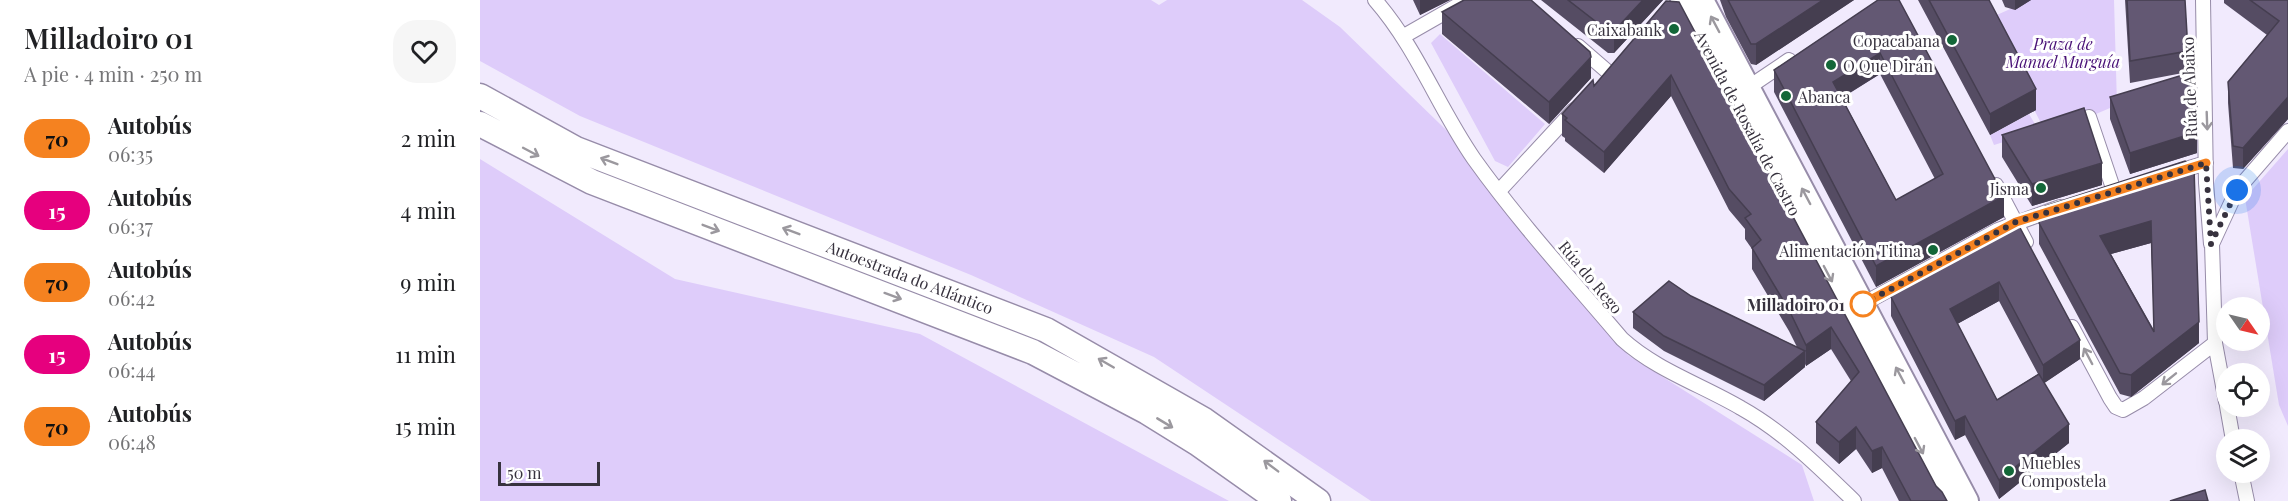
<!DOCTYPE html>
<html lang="es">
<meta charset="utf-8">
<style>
:root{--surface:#fff;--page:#f6f6f6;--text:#202124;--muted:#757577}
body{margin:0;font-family:"Playfair Display",serif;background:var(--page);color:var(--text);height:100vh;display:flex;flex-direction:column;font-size:22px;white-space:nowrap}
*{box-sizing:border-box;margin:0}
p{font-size:20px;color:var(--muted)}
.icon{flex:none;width:33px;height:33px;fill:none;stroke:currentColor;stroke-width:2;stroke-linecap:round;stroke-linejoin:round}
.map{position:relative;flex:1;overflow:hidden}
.panel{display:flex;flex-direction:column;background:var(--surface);width:480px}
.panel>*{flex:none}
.badge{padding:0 12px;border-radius:20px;font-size:21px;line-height:39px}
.needle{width:39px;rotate:124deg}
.fabs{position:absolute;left:1736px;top:297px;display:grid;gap:12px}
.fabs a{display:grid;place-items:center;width:54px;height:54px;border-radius:50%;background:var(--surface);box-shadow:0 6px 24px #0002;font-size:30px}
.scale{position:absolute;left:18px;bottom:15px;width:102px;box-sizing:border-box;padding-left:6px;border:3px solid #37323e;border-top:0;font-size:16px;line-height:21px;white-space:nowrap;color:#37323e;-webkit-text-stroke:4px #fff;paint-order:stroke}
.you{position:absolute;width:30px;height:30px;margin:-15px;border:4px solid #fff;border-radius:50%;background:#1a73e8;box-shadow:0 0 0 9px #1a73e833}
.map>.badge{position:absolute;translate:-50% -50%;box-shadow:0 0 0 3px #fff}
.round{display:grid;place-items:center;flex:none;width:63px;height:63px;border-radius:24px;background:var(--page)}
.overview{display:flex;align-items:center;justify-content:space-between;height:102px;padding:0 24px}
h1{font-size:28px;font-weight:600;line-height:45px}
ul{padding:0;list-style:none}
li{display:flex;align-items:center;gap:18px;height:72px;padding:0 24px}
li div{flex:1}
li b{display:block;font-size:22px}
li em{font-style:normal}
li .badge{min-width:66px;font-weight:700;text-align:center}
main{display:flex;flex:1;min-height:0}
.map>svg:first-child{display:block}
.green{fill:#deccfa}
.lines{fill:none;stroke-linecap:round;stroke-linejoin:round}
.minor-casing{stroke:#978ca9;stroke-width:16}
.trunk-casing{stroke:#978ca9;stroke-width:26}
.motorway-casing{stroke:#978ca9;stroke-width:27}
.minor{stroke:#fff;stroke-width:14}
.trunk{stroke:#fff;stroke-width:22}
.motorway{stroke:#fff;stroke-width:24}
.wall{fill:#554c63;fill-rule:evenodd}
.shaded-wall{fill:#453e50}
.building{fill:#635873;stroke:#453e50;stroke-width:1.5;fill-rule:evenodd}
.oneway{stroke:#9b989e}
.line-casing{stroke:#fff;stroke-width:14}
.line{stroke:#f58220;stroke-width:9}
.walk{stroke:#37323e;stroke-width:6;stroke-dasharray:0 10.8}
.poi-dot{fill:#136738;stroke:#fff;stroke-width:2}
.stop-dot{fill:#fff;stroke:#f58220;stroke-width:3}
.labels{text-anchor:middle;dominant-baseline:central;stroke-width:6;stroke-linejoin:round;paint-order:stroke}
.poi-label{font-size:16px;fill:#37323e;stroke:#fff;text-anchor:end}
.park-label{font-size:16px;font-style:italic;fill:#481076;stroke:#fff}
.street-label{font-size:16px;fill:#37323e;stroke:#fff}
.stop-label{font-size:16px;font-weight:bold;fill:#37323e;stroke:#fff;text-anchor:end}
</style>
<main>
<section class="panel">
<div class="overview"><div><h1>Milladoiro 01</h1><p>A pie · 4 min · 250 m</p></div><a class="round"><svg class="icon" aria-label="heart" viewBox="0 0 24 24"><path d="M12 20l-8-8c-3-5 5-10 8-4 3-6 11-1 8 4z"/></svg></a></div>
<ul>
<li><span class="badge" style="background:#f58220;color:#111">70</span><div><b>Autobús</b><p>06:35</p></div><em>2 min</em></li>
<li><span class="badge" style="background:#e6007e;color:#fff">15</span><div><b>Autobús</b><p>06:37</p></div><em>4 min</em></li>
<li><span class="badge" style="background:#f58220;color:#111">70</span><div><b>Autobús</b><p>06:42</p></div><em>9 min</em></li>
<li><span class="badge" style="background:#e6007e;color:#fff">15</span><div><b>Autobús</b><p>06:44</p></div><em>11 min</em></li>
<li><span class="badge" style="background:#f58220;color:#111">70</span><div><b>Autobús</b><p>06:48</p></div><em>15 min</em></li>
</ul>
</section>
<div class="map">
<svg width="1808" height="501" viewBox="0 0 1808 501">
<rect width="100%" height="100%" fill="#f1eafd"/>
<!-- green -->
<path class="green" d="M0,0H671L679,5L687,0H822L860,27L993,156L1148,355L1322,465L1334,501H891L674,357L491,275L100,116L0,61Z
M1550,0H1634L1637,105L1567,135L1508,19Z
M960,34L1065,124L1028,167L1015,161L951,43Z
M1549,114L1559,131L1514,145L1510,135Z
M1808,149V426L1799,405L1765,198Z
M0,159L195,279L440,334L749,501H0Z"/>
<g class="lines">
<defs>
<path id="minor" d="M895,0C937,48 958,107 994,159C1039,222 1092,280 1142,339C1176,370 1222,385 1261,408C1304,432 1339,467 1374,501
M1723,0L1726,183L1731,244
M924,36L987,0
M1098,46L1128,72
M1269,87L1309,60
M1609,117L1634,191
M1696,172L1726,163
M1516,185L1546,242
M1019,191L1094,110
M1383,304L1518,230L1580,207
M1592,327L1630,398L1636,407L1643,410L1664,398L1735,343
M1746,402L1735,343L1732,244L1757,190L1808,131
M1747,406L1753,440
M1761,472L1767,501"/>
<path id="trunk" d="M1202,0L1468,501
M1222,0L1487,501"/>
<path id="motorway" d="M0,96L96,149L566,330L724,420L838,501
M0,124L112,182L553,352L667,412L717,443L799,501"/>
</defs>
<!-- minor casing -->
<use href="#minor" class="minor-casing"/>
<!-- trunk casing -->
<use href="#trunk" class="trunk-casing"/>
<!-- motorway casing -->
<use href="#motorway" class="motorway-casing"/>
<!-- minor -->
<use href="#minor" class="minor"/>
<!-- trunk -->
<use href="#trunk" class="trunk"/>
<!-- motorway -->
<use href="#motorway" class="motorway"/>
</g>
<!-- wall -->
<path class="wall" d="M933,0H970L940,15Z
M1061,0H1183L1134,53H1128Z
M1240,0H1374L1276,65L1271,64L1246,17Z
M1398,0L1524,217L1396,287L1294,92V70ZM1400,74L1455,179L1416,200L1362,98Z
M1438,0H1509L1556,110L1510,135Z
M1522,0H1551L1535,10L1525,7Z
M1645,0H1705L1708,51V72L1650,83Z
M1744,0H1808V119L1763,169L1753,168L1748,103V82L1787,35L1744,3Z
M1186,1L1456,486L1467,501H1419L1402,468L1392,473L1376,449L1359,464L1336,443V422L1371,381L1351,349L1326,366L1325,364V367L1284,401L1184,351L1153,328V312L1211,296L1317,347L1309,331L1272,269V249L1265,239V229L1249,210L1191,96L1124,173L1085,141V138L1082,136V114L1114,86Z
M962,12L1111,78L1069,124L962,34Z
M1630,97L1717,153L1650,174L1630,119Z
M1522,135L1622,185L1552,206L1522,157Z
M1705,161L1719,343L1651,397L1640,394L1559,244V223ZM1671,243L1674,330L1631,254Z
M1530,225L1600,359L1564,383L1589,443L1519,499L1485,435L1475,440L1411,316V297ZM1519,301L1558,374L1517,400L1477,324Z"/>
<!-- shaded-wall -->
<path class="shaded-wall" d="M940,0H970L940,15Z
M1163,0H1183L1134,53V31Z
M1343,0H1374L1276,65V44Z
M1535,0H1551L1535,10Z
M1400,53V74L1353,103V82Z
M1111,57V78L1069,124V102Z
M1191,75V96L1124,173V152Z
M1556,89V110L1510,135V114Z
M1808,97V119L1763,169V148Z
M1717,132V153L1650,174V153Z
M1622,163V185L1552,206V184Z
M1524,196V217L1396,287V266Z
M1671,221V243L1620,257V236Z
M1519,282V301L1470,328V309Z
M1719,322V343L1651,397V375Z
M1351,327V349L1326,366V345Z
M1600,340V359L1563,384V365Z
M1325,351V367L1284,401V385Z
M1485,416V435L1475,440V421Z
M1589,424V443L1519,499V480Z
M1376,427V449L1359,464V442Z
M1402,447V468L1392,473V451Z"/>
<!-- building -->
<path class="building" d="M984,0H1051L1110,52L1111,57L1069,102L962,12Z
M1088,0H1163L1134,31H1128Z
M1248,0H1343L1276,44H1271Z
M1398,0H1419L1524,196L1396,266L1294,70ZM1400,53L1463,174L1416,200L1353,82Z
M1449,0H1509L1556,89L1510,114Z
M1647,0H1705L1708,51L1650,61Z
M1770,0H1808V97L1763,148L1753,146L1748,82L1799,21Z
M1186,1L1199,2L1456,486L1462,492L1467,501H1431L1402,447L1392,451L1376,427L1359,442L1336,422L1379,372L1351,327L1326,345L1309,310L1272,248L1281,240L1265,218L1271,214L1249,189L1191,75L1124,152L1085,120L1087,118L1082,114L1113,80L1114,86Z
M1716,71L1717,132L1650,153L1630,97Z
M1604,108L1622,163L1552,184L1522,135Z
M1705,161L1714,168L1719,322L1651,375L1640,373L1559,223L1565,206ZM1671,221L1674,332L1620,236Z
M1530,225L1539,226L1600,340L1563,365L1519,282L1470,309L1517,400L1559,374L1589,424L1519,480L1485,416L1475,421L1411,297L1413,287Z
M1189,281L1211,296L1325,351L1284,385L1184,336L1153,312Z
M1725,490L1728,501H1690Z"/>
<!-- one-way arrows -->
<defs><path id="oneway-shaft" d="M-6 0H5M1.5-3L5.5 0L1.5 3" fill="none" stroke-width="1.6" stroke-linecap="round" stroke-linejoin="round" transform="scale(1.5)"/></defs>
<g class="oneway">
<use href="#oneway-shaft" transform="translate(1235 24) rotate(-118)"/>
<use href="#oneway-shaft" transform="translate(1727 121) rotate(88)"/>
<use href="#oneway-shaft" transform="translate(51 152) rotate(28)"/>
<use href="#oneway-shaft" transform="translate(129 161) rotate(-159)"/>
<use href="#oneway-shaft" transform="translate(1326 196) rotate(-118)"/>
<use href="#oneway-shaft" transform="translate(231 228) rotate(21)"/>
<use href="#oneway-shaft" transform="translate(311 231) rotate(-159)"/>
<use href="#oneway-shaft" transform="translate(1348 274) rotate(62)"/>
<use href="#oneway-shaft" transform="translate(413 296) rotate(20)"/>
<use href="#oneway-shaft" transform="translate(1608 356) rotate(-118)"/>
<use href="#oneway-shaft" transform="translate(626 363) rotate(-150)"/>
<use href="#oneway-shaft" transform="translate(1420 375) rotate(-118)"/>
<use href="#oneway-shaft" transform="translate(1689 379) rotate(141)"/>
<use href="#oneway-shaft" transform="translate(685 423) rotate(31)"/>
<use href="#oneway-shaft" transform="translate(1439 446) rotate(62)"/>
<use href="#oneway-shaft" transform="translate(791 466) rotate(-143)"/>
</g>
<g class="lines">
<defs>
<path id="line" d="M1383,304L1536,222L1726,163"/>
</defs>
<!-- line casing -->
<use href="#line" class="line-casing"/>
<!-- line -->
<use href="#line" class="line"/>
<!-- walk -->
<path class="walk" d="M1383,304L1536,222L1726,163L1731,244L1757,190"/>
</g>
<!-- markers -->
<g class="poi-dot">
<circle cx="1194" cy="29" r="6"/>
<circle cx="1472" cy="40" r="6"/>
<circle cx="1351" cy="65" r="6"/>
<circle cx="1306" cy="96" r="6"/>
<circle cx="1561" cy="188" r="6"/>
<circle cx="1453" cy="250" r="6"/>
<circle cx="1529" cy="471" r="6"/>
</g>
<circle class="stop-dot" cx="1383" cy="304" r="12"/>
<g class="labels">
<!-- poi labels -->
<g class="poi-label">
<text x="1182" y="29">Caixabank</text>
<text x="1460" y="40">Copacabana</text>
<text x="1363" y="65" text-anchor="start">O Que Dirán</text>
<text x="1318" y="96" text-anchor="start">Abanca</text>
<text x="1549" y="188">Jisma</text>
<text x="1441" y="250">Alimentación Titina</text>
<text x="1541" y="462" text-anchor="start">Muebles<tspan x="1541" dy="18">Compostela</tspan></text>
</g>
<!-- park labels -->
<g class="park-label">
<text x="1583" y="43">Praza de<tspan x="1583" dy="18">Manuel Murguía</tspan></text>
</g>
<!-- street labels -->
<g class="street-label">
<text transform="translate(1709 87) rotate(-92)">Rúa de Abaixo</text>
<text transform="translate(1268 123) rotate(62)">Avenida de Rosalía de Castro</text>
<text transform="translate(430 277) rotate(21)">Autoestrada do Atlántico</text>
<text transform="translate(1111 277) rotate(50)">Rúa do Rego</text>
</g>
<!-- stop labels -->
<g class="stop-label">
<text x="1365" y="304">Milladoiro 01</text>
</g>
</g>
</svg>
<div class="fabs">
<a><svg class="needle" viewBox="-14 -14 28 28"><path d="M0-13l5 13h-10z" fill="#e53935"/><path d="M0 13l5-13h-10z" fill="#757577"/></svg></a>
<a><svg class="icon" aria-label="locate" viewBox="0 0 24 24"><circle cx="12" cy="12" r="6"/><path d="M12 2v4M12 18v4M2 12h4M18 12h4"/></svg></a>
<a><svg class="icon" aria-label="layers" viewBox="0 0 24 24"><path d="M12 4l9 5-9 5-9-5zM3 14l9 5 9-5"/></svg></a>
</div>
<div class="scale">50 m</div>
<div class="you" style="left:1757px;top:190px"></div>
</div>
</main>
